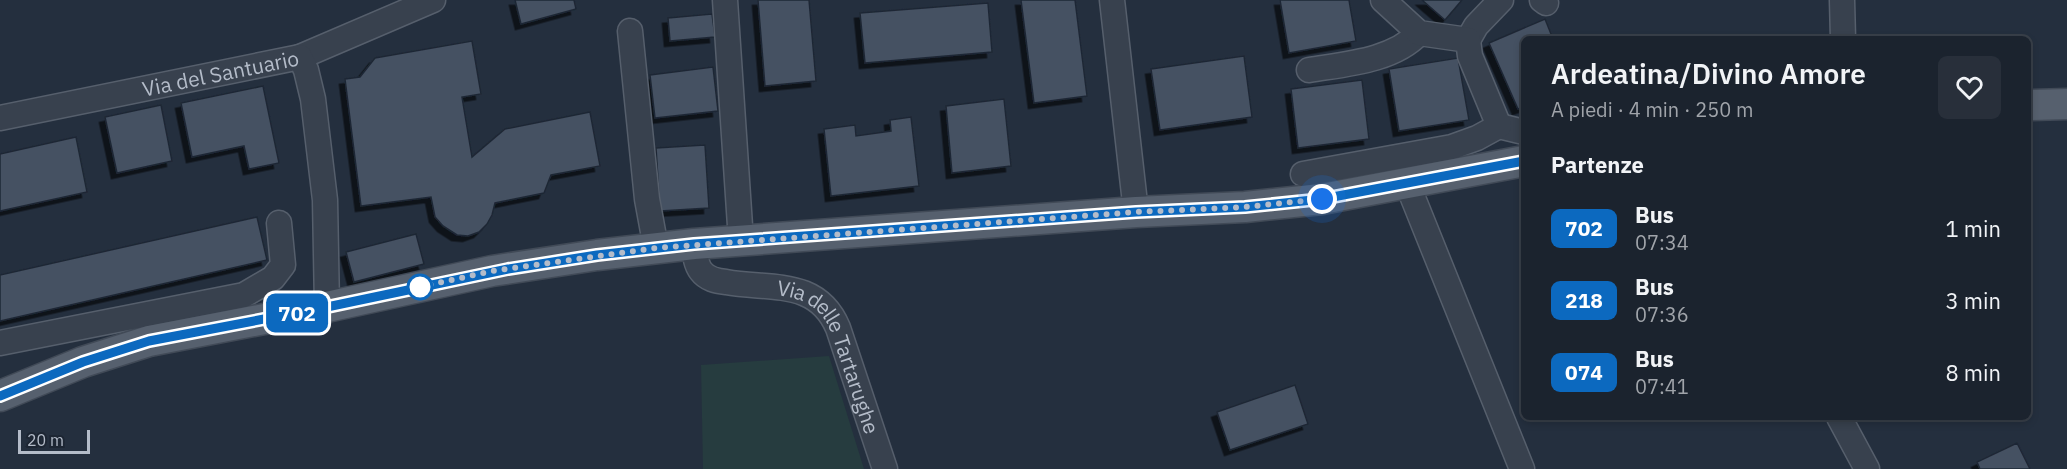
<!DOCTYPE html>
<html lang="it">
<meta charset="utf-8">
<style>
:root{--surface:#1b232e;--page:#282f3a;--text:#f1f3f6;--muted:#a0a4aa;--line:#39404a}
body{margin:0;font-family:"IBM Plex Sans",sans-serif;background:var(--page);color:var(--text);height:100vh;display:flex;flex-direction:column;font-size:22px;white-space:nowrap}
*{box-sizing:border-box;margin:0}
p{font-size:20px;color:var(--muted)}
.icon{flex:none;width:33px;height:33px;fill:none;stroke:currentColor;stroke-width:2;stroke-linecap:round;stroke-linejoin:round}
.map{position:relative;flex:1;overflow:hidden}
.side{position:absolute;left:1521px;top:36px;width:510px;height:384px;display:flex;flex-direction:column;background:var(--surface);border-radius:9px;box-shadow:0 3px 9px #0003,0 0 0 2px var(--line)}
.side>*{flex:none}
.badge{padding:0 12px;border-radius:9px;font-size:21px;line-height:39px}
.scale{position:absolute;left:18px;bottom:15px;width:72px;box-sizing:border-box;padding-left:6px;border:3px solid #b4bcc9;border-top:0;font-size:16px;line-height:21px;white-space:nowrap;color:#b4bcc9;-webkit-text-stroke:4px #1d2633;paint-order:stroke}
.you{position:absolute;width:30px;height:30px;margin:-15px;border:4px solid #fff;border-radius:50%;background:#1a73e8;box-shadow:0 0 0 9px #1a73e833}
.map>.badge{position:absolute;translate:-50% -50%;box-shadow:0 0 0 3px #fff}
h2{padding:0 30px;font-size:22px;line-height:54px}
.round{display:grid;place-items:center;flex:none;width:63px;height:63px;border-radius:9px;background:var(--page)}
.head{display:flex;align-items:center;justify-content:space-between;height:102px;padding:0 30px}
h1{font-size:28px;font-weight:600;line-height:45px}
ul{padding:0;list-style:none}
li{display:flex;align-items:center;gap:18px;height:72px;padding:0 30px}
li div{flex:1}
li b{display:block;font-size:22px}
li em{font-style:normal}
li .badge{min-width:66px;font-weight:700;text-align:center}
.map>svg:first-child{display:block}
.green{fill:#263c3f}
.building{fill:#455162;stroke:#1f2835;stroke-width:1.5;filter:url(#shadow)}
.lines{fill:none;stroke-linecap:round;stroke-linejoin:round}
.minor-casing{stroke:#565f6c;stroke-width:27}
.major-casing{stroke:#414a57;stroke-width:33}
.minor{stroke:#38414e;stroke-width:24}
.major{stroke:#56606e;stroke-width:30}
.line-casing{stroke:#fff;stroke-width:14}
.line{stroke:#0c69bf;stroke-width:9}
.walk{stroke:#b4bcc9;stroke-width:6;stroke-dasharray:0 10.8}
.stop-dot{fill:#fff;stroke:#0c69bf;stroke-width:3}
.labels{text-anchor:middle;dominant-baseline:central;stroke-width:5;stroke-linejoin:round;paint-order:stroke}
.street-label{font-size:21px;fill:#b4bcc9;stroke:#1d2633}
</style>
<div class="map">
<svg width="2067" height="469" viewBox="0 0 2067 469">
<defs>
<filter id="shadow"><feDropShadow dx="-5.5" dy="5.5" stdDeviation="0" flood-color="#0009"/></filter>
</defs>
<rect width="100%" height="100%" fill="#242f3e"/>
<!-- green -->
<path class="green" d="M829,356L864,469H703L701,365Z"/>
<!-- building -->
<path class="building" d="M515,0H574L576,9L521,24Z
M758,0H809L816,81L765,86Z
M1021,0H1075L1087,96L1034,103Z
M1280,0H1349L1356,41L1289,53Z
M1422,0H1462L1445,20Z
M988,3L992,52L865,63L860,13Z
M712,14L715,37L670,41L668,18Z
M1545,19L1553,39H1524V107L1518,109L1489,43Z
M472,41L481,94L462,97L472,157L505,129L590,112L600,166L551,175L544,193L495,203L492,215L487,224L479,232L468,236L457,235L443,226L435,217L431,197L361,206L345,79L360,77L375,58Z
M1244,56L1252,117L1160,130L1151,69Z
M1458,58L1469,120L1399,131L1389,69Z
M713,67L718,111L655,118L650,75Z
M1362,80L1369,139L1298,148L1291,89Z
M263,86L279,163L249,169L244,146L192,157L181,103Z
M1004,99L1011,166L952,173L946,106Z
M161,105L172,161L117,173L105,117Z
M911,117L919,186L831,196L824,129L855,125L856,136L891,131L890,120Z
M76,137L87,192L0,211V154Z
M705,145L709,208L660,211L656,148Z
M257,217L267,260L0,321V275Z
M416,234L424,264L354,282L346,252Z
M1295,385L1308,424L1230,450L1217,412Z
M2017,443L2030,469H1980L1977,462Z"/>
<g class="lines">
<defs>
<g id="minor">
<path d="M725,0L741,241"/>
<path d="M1112,0L1136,212"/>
<path d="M1542,0L1546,3"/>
<path d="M1842,0L1843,39"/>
<path d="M630,31L647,199L656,248"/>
<path d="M1468,40L1476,26L1501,0"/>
<path d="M300,57L433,0"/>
<path d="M1309,70C1345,64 1393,61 1419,33"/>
<path id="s1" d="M0,118L300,57L306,70L313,99L325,200L327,307"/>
<path d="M1499,126L1524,132"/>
<path d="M1303,174L1452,147L1477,138L1499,126L1470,56L1468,40L1419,33L1383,0"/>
<path d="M1407,183L1522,469"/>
<path id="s2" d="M694,244C695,253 695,263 701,271C707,279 716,281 726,282C770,290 817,278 838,328L885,469"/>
<path d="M0,343L244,295L273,278L283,265L279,223"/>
<path d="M1839,417L1867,469"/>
</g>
<path id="major" d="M2028,105L2067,104
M0,396L83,362L149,341L327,307L492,271L597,255L694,244L1136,212L1245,207L1322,199L1524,161"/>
</defs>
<!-- minor casing -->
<use href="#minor" class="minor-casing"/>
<!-- major casing -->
<use href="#major" class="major-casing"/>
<!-- minor -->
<use href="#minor" class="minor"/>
<!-- major -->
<use href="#major" class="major"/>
</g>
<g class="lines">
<defs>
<path id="line" d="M0,396L83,362L149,341L327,307L508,269L597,255L694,244L1136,212L1245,207L1322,199L1524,161"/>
</defs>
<!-- line casing -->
<use href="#line" class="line-casing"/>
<!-- line -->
<use href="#line" class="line"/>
<!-- walk -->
<path class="walk" d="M420,287L492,271L656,248L1136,212L1245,207L1322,199"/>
</g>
<!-- markers -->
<circle class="stop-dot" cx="420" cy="287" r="12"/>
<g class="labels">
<!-- street labels -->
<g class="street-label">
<text stroke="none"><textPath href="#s1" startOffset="225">Via del Santuario</textPath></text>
<text stroke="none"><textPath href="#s2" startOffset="202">Via delle Tartarughe</textPath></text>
</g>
</g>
</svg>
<div class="scale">20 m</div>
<div class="you" style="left:1322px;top:199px"></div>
<b class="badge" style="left:297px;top:313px;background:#0c69bf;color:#fff">702</b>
<section class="side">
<div class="head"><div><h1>Ardeatina/Divino Amore</h1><p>A piedi · 4 min · 250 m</p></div><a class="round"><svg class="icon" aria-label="heart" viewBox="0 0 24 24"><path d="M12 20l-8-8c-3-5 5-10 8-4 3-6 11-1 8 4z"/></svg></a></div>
<h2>Partenze</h2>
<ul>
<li><span class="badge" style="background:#0c69bf;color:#fff">702</span><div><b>Bus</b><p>07:34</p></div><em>1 min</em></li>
<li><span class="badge" style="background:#0c69bf;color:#fff">218</span><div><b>Bus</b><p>07:36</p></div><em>3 min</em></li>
<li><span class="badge" style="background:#0c69bf;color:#fff">074</span><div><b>Bus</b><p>07:41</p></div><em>8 min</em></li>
</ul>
</section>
</div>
